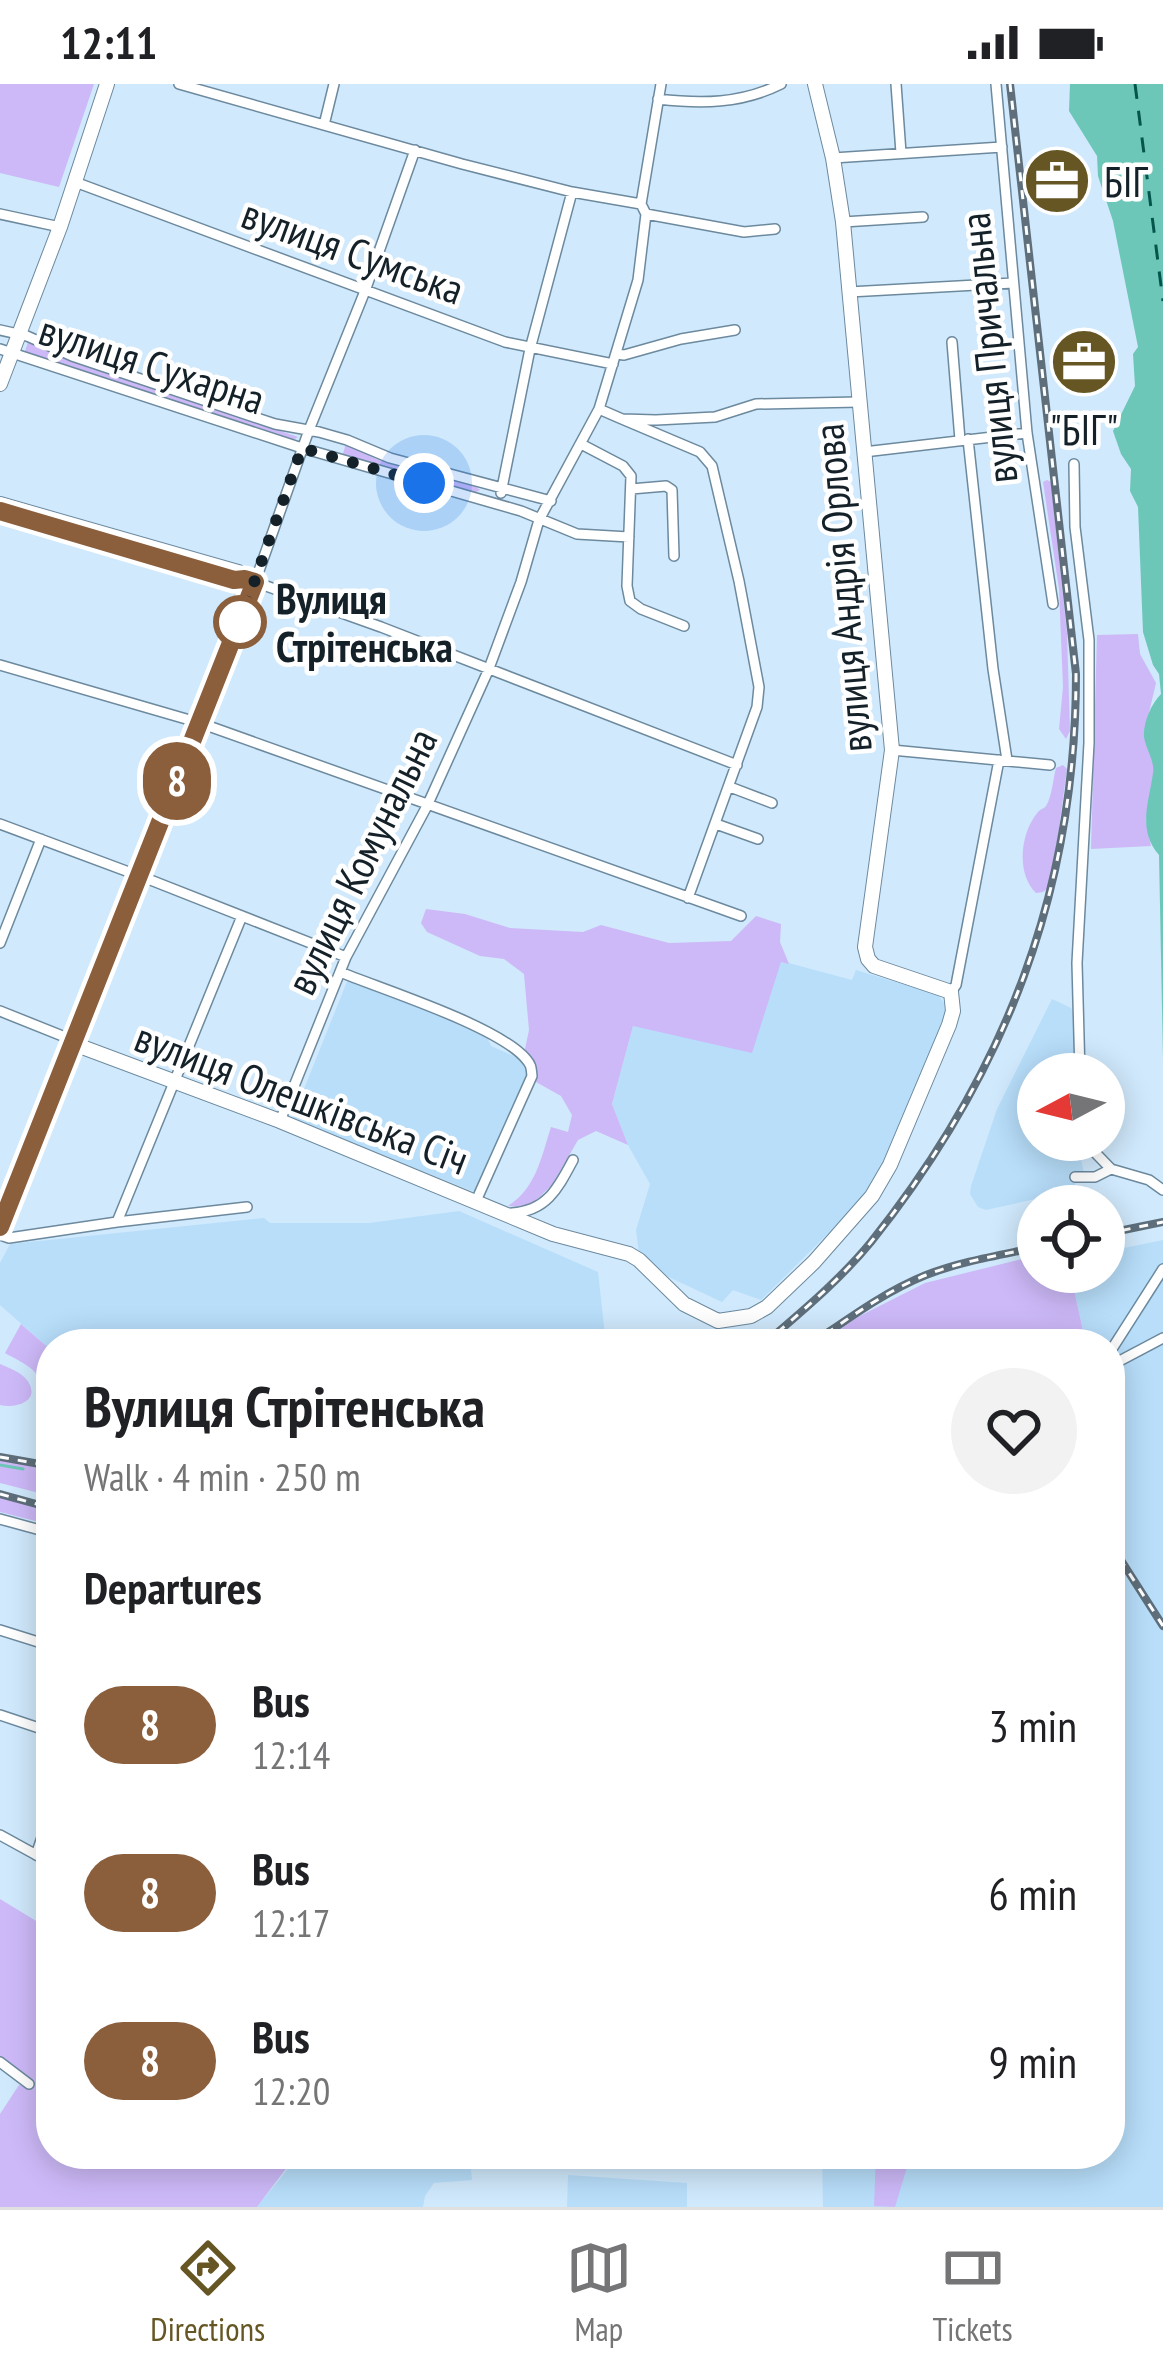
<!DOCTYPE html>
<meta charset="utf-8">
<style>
:root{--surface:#fff;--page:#f2f2f2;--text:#202124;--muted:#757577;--line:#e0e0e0;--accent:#655623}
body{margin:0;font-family:"PT Sans Narrow",sans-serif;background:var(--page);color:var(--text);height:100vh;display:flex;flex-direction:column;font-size:45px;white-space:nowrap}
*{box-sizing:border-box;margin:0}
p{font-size:39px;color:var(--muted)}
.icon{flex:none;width:66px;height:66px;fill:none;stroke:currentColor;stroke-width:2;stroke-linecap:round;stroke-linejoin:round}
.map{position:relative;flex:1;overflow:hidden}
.panel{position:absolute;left:36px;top:1245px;width:1089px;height:840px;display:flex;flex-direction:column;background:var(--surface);border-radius:48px;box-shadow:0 6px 30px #0003}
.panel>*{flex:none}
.badge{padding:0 24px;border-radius:39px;font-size:42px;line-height:78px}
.needle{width:78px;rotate:263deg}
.fabs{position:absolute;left:1017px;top:969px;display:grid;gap:24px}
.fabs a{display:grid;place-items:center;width:108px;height:108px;border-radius:50%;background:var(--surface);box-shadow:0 6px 30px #0003;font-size:60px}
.you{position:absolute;width:60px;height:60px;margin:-30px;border:9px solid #fff;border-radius:50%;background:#1a73e8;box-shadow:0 0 0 18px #1a73e833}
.map>.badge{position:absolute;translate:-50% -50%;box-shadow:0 0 0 6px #fff}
h2{padding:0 48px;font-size:45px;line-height:108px}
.round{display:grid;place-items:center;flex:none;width:126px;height:126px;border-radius:63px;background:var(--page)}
.headline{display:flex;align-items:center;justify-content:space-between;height:204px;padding:0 48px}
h1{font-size:57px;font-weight:600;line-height:90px}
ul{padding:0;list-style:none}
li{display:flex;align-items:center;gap:36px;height:168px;padding:0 48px}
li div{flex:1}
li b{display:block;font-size:45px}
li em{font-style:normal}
li .badge{min-width:132px;font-weight:700;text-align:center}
.status{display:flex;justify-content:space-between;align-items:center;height:84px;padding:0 60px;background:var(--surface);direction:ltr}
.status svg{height:33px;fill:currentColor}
.menu{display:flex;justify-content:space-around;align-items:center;height:168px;border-top:3px solid var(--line);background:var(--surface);font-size:33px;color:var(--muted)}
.menu a{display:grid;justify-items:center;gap:6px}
.menu .on{color:var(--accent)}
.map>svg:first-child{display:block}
.built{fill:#b8defa}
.green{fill:#cdb9f8}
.water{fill:#6dc7b8}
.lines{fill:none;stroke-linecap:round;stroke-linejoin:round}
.stream{stroke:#6dc7b8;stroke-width:3}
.ferry{stroke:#04564c;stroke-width:3;stroke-dasharray:15 12;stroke-linecap:butt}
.street-casing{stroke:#6c899e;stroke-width:12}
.secondary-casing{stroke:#6c899e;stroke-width:16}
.street{stroke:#fff;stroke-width:9}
.secondary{stroke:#fff;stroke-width:14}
.rail-casing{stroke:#5e6f7b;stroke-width:8}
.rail{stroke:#fff;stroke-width:3;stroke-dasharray:9;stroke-linecap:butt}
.line-casing{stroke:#fff;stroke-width:27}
.line{stroke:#8b5e3c;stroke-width:18}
.walk{stroke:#152129;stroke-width:12;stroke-dasharray:0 21.6}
.stop-dot{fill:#fff;stroke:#8b5e3c;stroke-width:6}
.labels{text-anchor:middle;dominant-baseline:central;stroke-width:9;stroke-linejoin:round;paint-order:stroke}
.poi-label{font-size:42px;fill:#152129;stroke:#fff;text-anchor:start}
.street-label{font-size:42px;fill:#152129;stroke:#fff}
.stop-label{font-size:42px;font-weight:bold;fill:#152129;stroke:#fff;text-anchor:start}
</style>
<div class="status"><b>12:11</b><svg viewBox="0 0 49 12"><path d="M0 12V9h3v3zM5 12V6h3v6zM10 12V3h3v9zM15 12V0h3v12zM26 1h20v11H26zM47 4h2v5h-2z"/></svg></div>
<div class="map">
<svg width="1163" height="2123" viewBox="0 0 1163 2123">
<rect width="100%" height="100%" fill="#d0e9fc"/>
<!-- built -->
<path class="built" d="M781,877L852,896L856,886L938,911L944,919L946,933L885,1079L870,1108L761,1216L733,1206L722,1218L656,1187L639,1170L636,1146L650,1100L628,1061L612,1020L633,942Z
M348,895L467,941L488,955L491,962L525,977L528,995L477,1109L292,1035Z
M1052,915L1071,924L1075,931L1073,990H1038V1056H1077L1084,1089L1074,1095L1076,1106L986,1126L978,1123L970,1110L971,1102L997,1025Z
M459,1127L598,1188L606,1260H51V1266L0,1221V1179L10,1160L264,1134L270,1139H369Z
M1163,1156V2123H823L822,2070H1110V1360L1119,1354L1110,1341V1260H1086L1070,1188H1104V1168Z
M300,2070H462L470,2075L472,2096L434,2099L425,2112L423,2123H257Z
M568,2091L687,2099V2123H567Z"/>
<!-- green -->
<path class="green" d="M0,0H94L59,103L0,89Z
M28,258L76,277L298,353L293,356L73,283L24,270Z
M346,359L376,375L475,402L480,406L474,409L342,373Z
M1047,396L1051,398L1067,549L1070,647L1066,655L1059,645L1063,603L1059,505L1043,398Z
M1138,550L1140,570L1156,599L1144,650L1155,685L1146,737L1151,762L1091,765L1097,551Z
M1063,681L1067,685L1056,767L1048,804L1043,808L1036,809C1016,790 1020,749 1038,728C1040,725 1044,725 1046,722C1052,713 1053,695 1056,684Z
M426,825L465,830L510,844L583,848L601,841L669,859L731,857L756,832L781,840L780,858L789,880L781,878L752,969L633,942L612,1020L628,1061L596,1047L578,1056L552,1101L529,1123L508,1122C536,1104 541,1074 551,1043L568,1048L572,1031L561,1012L536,998V985L525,965L529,946L524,890L504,875L480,872L427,848L421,839Z
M1038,1171V1188H1070L1086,1260H815L840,1242L925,1199Z
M21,1240L51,1266V1306L42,1311C44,1286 24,1280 5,1269Z
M0,1280C9,1284 21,1288 27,1296C42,1317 16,1325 0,1321Z
M0,1370L51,1378V1412L0,1399Z
M0,1413L51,1427V1441L0,1428Z
M0,1815L51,1846V2070H297L257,2123H0V2030L19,2001L32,2004L31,1997L0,1972Z
M876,2070H904L908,2080L895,2123L874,2122Z"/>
<!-- water -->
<path class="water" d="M1070,0H1163V974L1159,771C1137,746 1149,718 1153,689C1155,677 1146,666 1144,653C1143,639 1151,620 1161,610L1159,590L1153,581L1143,548L1138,423L1130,407L1131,385L1121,370L1113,347L1135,302L1133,270L1138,263L1113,137L1098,92L1097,72L1069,27Z"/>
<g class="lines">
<!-- stream -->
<path class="stream" d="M0,1381L23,1385"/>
<!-- ferry -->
<path class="ferry" d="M1135,0L1163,217"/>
<defs>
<path id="street" d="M179,0L462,80L572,108L641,120
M896,0L901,69
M996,0L1027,349L1053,520
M658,15C701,20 741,20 781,0
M324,41L334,0
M415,66L365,207L309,346L255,498L381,543L737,681
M833,74L1002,63
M75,98L505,258L613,280
M0,130L60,143
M646,130L744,148L775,145
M843,138L923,133
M849,208L1013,199
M0,246L27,252L72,272L275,340L319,348L347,356L390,374L551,417
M952,258L960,356
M0,265L302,364L521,427L577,450L629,453
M616,270L624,271L681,255L735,246
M599,325L622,335L656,336L715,333L756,320L859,318
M622,335L700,368L712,382L739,497L759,603L757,623L688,814
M968,355L993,585L1007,676
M581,360L623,382L631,392L627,502L630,517L641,525L684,542
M864,368L1027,349
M1074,380L1075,443L1089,556V659L1077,879L1080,990
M631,405L666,402L672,406L674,472
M501,409L530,265L572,108
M0,581L200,639L741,832
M892,666L1050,681
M730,703L772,719
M0,740L153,797L346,873
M716,740L758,755
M0,859L41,755
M340,888C384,906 498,942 526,975C532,982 531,984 532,992L476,1117
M951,908L956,901L999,676
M0,927L75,957
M280,1037L346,873L427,722L488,587L521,498L539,436L599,325L638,196L646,130L641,120L661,0
M1083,1056L1111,1085L1149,1096L1163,1106
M1075,1093H1095L1111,1085
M512,1129C547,1127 558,1104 573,1076
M117,1138L242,832
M0,1151L9,1154L117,1138L247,1123
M1110,1268L1163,1185
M1110,1282L1163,1254
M0,1435L51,1449
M0,1546L51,1562
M0,1631L51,1648
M0,1751L51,1779
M36,1771L51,1727
M0,1978L29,2000"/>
<path id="secondary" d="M0,300L60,143L107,0
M0,420L238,488L255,498L0,1143
M74,960L280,1037L553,1150L629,1170L639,1176L684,1220L718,1237L751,1232L767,1223L814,1178L872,1112L890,1081L949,941L953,927L951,908L874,882L868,875L865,863L892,666L843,138L833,74L815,0"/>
</defs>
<!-- street casing -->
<use href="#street" class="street-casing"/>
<!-- secondary casing -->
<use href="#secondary" class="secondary-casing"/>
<!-- street -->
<use href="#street" class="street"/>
<!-- secondary -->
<use href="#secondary" class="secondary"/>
<defs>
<path id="rail" d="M1104,1150L1163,1138
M764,1260C801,1228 840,1196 871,1158C1005,990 1076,807 1076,590L1010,0
M811,1260C848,1235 884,1208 926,1191C962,1177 1001,1171 1038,1163
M0,1373L51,1382
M0,1410L51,1424
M1110,1459L1163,1542"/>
</defs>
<!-- rail casing -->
<use href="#rail" class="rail-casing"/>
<!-- rail -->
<use href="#rail" class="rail"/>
</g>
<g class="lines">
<defs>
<path id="line" d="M0,427L234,496L245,495L255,498L0,1143"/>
</defs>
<!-- line casing -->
<use href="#line" class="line-casing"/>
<!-- line -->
<use href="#line" class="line"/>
<!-- walk -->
<path class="walk" d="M240,538L302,364L424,399"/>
</g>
<!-- icons -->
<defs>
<symbol id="office-disc" viewBox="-11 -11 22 22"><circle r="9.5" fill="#655623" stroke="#fff"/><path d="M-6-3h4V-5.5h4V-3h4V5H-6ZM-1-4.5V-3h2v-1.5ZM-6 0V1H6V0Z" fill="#fff"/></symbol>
</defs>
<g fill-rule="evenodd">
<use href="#office-disc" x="1019" y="59" width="76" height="76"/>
<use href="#office-disc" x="1046" y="240" width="76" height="76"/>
</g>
<!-- markers -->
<circle class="stop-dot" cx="240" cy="538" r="24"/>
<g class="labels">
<!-- poi labels -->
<g class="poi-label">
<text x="1104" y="97">БІГ</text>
<text x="1084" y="345" text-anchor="middle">"БІГ"</text>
</g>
<!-- street labels -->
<g class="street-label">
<text transform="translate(353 167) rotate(20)">вулиця Сумська</text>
<text transform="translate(988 264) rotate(-96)">вулиця Причальна</text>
<text transform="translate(152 280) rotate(18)">вулиця Сухарна</text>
<text transform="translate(842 504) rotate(-95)">вулиця Андрія Орлова</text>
<text transform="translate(361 777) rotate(-64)">вулиця Комунальна</text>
<text transform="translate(302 1014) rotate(21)">вулиця Олешківська Січ</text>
</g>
<!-- stop labels -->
<g class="stop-label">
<text x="276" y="514">Вулиця<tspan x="276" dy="48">Стрітенська</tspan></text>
</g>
</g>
</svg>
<div class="fabs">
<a><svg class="needle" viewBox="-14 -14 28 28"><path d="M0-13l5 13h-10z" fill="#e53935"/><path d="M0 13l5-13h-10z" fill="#757577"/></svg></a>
<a><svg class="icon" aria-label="locate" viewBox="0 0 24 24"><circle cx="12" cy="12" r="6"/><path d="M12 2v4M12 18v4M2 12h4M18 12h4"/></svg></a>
</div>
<div class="you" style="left:424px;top:399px"></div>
<b class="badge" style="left:177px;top:697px;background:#8b5e3c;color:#fff">8</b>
<section class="panel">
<div class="headline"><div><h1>Вулиця Стрітенська</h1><p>Walk · 4 min · 250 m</p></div><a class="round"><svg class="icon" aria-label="heart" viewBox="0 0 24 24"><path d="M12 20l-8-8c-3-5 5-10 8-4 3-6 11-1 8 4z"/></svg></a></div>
<h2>Departures</h2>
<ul>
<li><span class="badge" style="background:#8b5e3c;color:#fff">8</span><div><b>Bus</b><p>12:14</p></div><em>3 min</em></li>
<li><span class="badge" style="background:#8b5e3c;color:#fff">8</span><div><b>Bus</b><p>12:17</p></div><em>6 min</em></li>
<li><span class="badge" style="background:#8b5e3c;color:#fff">8</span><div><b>Bus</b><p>12:20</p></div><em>9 min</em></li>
</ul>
</section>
</div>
<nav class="menu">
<a class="on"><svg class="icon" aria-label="directions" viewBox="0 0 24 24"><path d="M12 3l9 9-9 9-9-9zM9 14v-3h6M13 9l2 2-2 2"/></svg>Directions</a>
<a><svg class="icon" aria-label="map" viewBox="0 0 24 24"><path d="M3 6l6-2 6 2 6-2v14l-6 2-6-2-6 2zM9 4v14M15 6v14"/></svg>Map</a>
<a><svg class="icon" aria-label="tickets" viewBox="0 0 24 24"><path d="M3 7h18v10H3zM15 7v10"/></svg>Tickets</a>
</nav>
